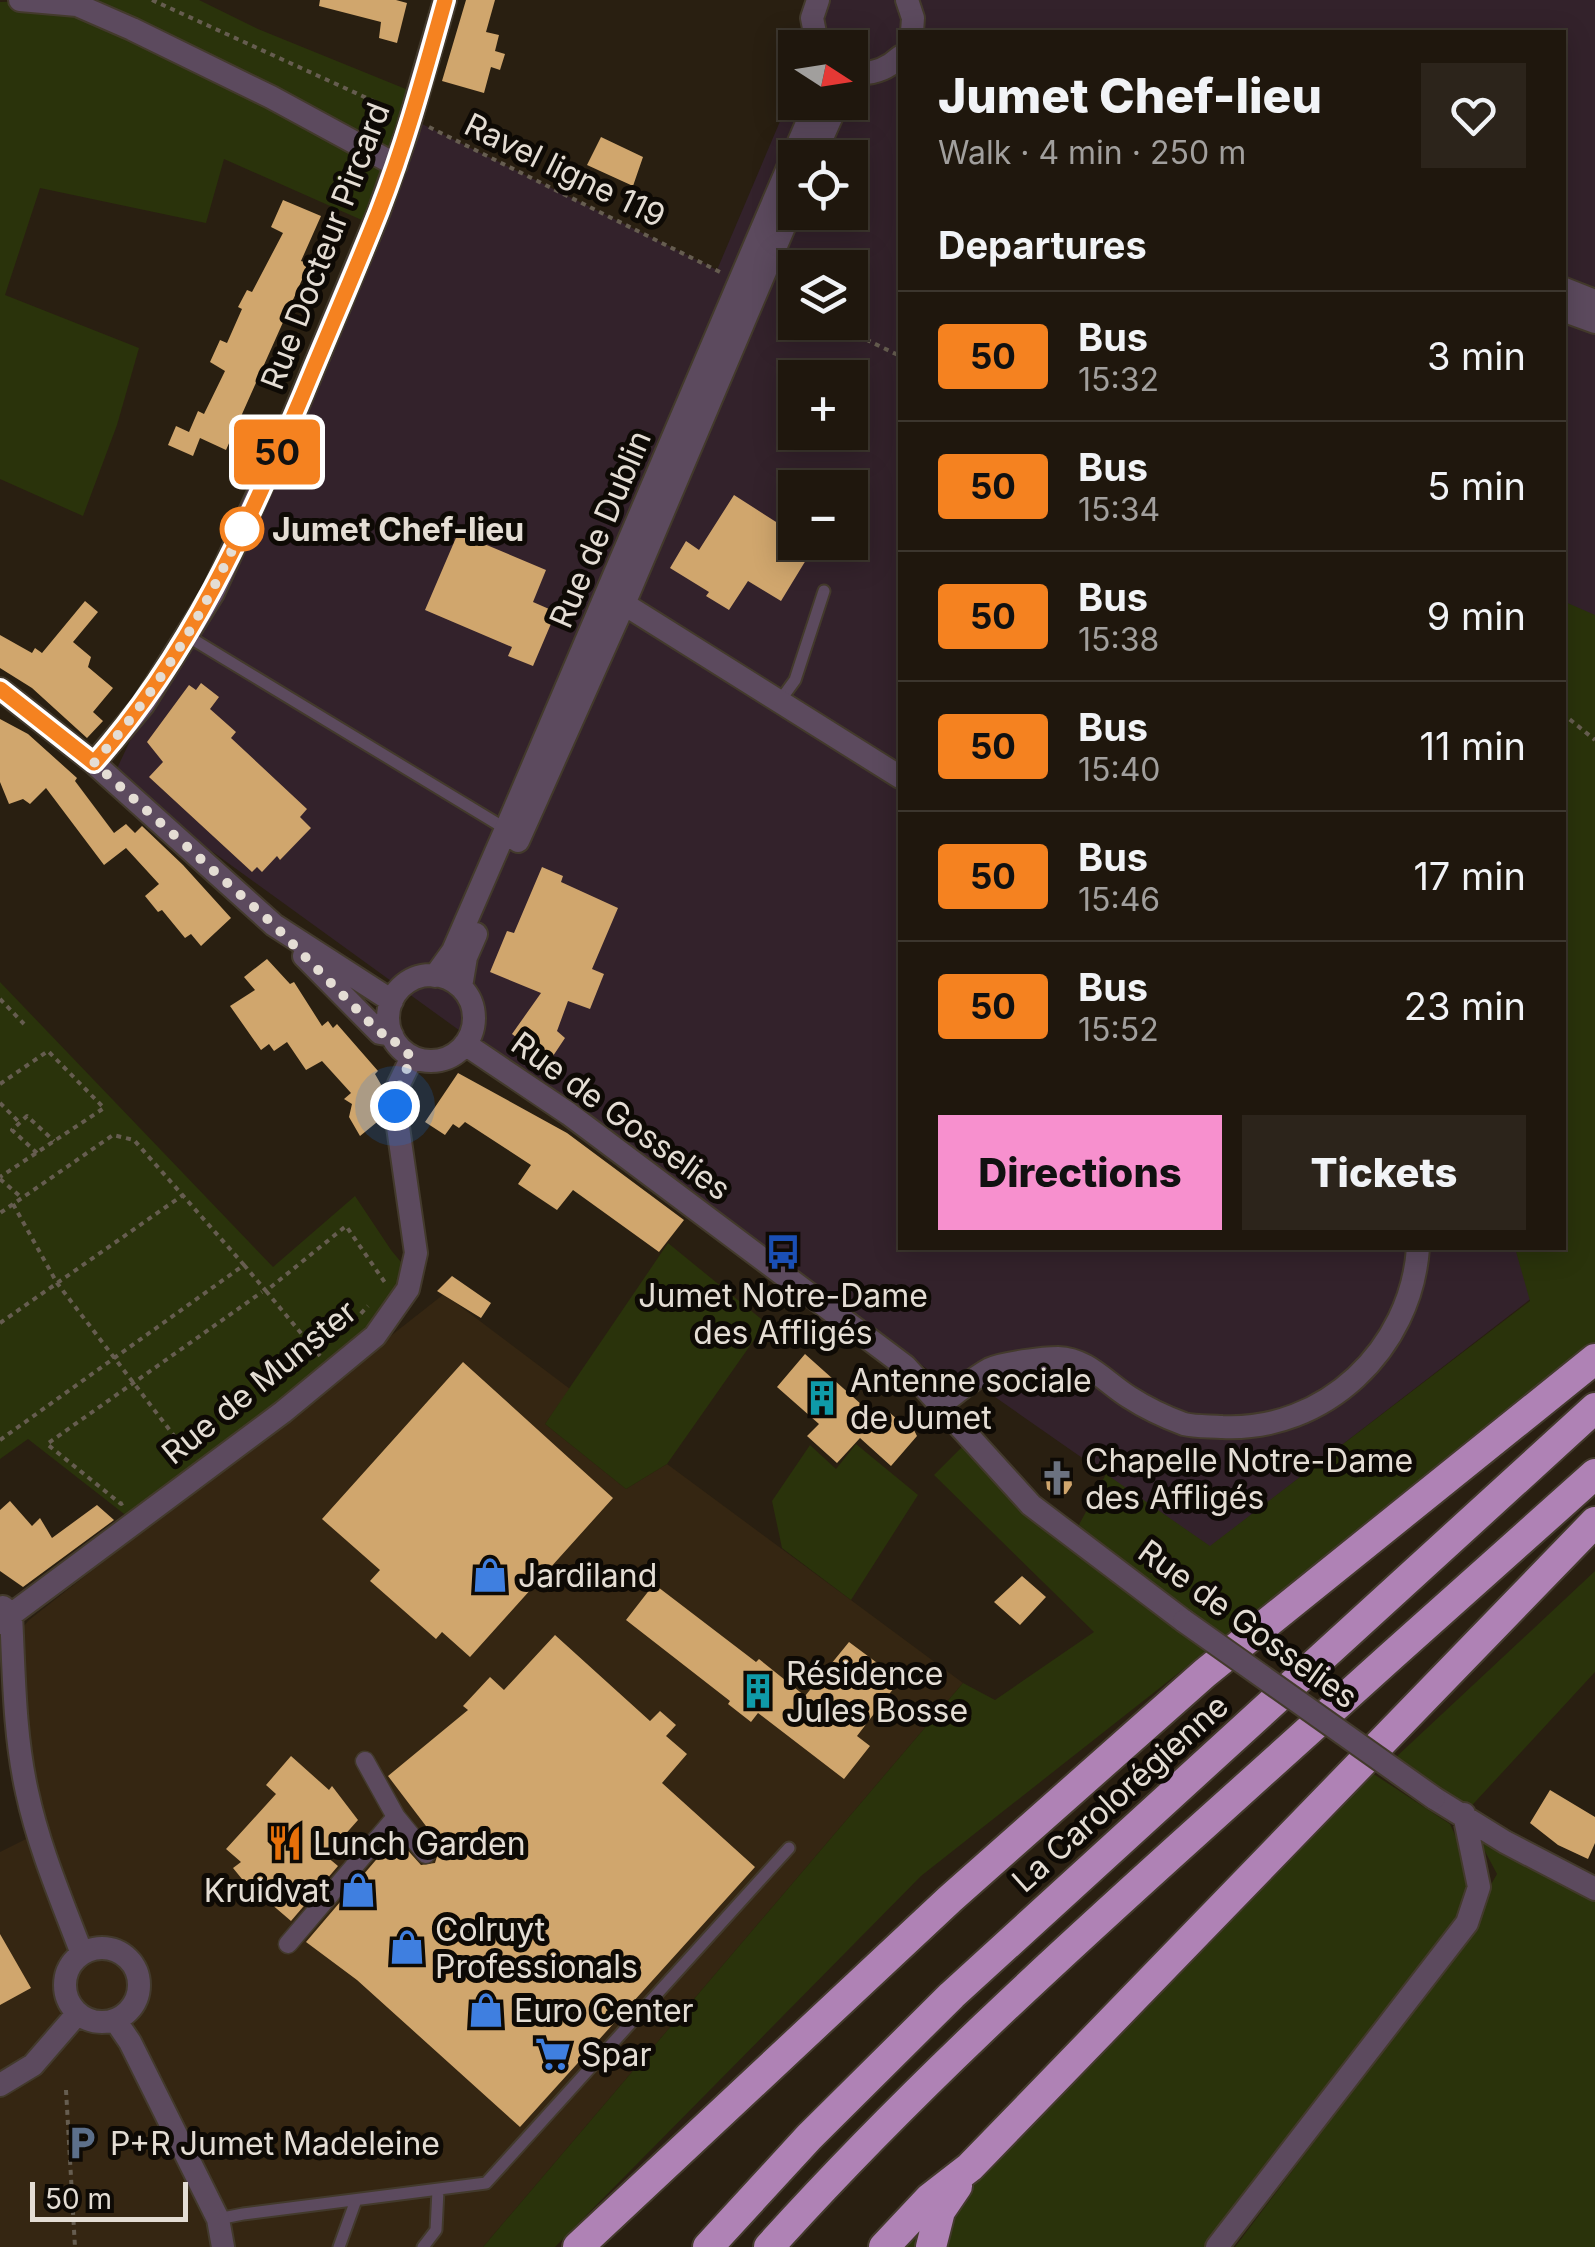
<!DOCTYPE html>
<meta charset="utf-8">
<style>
:root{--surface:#1f170d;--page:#2c241b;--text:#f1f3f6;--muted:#a19f9d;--line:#3c362e;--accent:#f790ce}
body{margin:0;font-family:Inter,sans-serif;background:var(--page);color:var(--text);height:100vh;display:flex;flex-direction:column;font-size:38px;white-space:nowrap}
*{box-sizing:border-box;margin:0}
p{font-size:32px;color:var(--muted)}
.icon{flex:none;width:55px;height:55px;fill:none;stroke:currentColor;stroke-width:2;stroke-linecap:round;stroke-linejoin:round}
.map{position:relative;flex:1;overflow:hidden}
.details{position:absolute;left:898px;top:30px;width:668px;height:1220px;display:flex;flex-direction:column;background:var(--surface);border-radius:0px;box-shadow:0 5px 25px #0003,0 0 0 2px var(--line)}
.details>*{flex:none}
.badge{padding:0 20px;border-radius:8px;font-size:35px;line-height:65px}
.needle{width:65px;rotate:102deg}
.buttons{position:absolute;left:778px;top:30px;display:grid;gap:20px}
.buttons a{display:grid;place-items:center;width:90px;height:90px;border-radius:0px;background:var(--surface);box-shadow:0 5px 25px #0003,0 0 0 2px var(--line);font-size:50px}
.scale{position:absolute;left:30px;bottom:25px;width:158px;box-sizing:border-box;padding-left:10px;border:5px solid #e4ddd4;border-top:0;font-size:28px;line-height:35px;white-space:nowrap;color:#e4ddd4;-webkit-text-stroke:8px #0e0a05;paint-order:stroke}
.you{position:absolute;width:50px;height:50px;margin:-25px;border:8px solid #fff;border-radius:50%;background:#1a73e8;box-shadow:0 0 0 15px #1a73e833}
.map>.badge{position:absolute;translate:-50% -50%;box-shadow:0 0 0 5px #fff}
h2{padding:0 40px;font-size:38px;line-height:90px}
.round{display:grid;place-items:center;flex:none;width:105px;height:105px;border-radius:0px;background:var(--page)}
.headline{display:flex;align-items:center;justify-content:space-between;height:170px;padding:0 40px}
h1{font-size:48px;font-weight:800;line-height:75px}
.cta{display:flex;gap:20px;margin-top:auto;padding:20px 40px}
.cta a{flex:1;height:115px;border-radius:0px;background:var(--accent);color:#111;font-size:40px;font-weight:800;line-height:115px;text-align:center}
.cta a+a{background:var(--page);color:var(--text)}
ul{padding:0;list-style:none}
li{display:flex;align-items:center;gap:30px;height:130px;padding:0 40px;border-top:2px solid var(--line)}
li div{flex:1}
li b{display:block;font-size:38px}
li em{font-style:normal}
li .badge{min-width:110px;font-weight:700;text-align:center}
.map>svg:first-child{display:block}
.built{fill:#352612}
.industrial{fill:#33222b;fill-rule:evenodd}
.green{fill:#2a330b}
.building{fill:#d0a66d}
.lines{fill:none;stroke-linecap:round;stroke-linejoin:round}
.service-casing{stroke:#433a2c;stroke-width:15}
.pedestrian-casing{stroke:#433a2c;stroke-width:21}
.minor-casing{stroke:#433a2c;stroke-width:26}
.motorway-casing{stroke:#433a2c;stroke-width:34}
.path{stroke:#665d50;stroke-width:4;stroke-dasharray:5 5;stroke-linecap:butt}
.service{stroke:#5c4a5e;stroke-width:11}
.pedestrian{stroke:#5c4a5e;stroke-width:18}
.minor{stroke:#5c4a5e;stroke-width:22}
.motorway{stroke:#af82b5;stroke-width:30}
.minor-bridge-casing{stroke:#433a2c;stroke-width:26;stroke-linecap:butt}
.minor-bridge{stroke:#5c4a5e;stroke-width:22}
.line-casing{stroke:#fff;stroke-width:22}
.line{stroke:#f58220;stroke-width:15}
.walk{stroke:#e4ddd4;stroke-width:10;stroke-dasharray:0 18}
.stop-dot{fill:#fff;stroke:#f58220;stroke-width:5}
.labels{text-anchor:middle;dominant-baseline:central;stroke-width:10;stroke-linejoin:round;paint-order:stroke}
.street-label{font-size:32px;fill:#e4ddd4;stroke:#0e0a05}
.stop-label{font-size:32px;font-weight:bold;fill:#e4ddd4;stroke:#0e0a05;text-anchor:start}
.poi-label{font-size:32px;fill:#e4ddd4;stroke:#0e0a05;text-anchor:start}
</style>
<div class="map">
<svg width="1595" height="2247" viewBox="0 0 1595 2247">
<rect width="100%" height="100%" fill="#291f11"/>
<!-- built -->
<path class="built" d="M444,1294L570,1389L545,1424L626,1489L667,1464L963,1683L483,2247H0V1852L26,1839L6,1747L2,1651L29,1620Z"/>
<!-- industrial -->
<path class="industrial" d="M831,0H1595V1249L1210,1547L985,1390L941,1379L112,779L422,124L717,270L795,86V102H850V48L811,47ZM900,32H1562V1248H900ZM795,158H850V212H795ZM795,268H850V322H795ZM795,378H850V432H795ZM795,488H850V542H795Z"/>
<!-- green -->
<path class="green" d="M80,0H199L258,29L418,94L373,225L224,159L206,223L40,188L5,295L139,348L117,425L83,516L0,479V2Z
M1563,601L1595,615V1345L921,1876L555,2247H483L963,1683L995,1700L1094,1632L934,1475L971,1438L1073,1536L1106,1474L1210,1546L1530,1301L1515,1248H1562Z
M0,982L273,1267L355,1196L391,1250L411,1274L357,1340L128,1517L28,1439L0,1459Z
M668,1243L766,1323L667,1464L626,1489L545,1424Z
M856,1444L918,1495L851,1600L782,1548L772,1501L810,1445L836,1469Z
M1595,1571V1672L1464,1814L1395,1758Z
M1366,1769L1450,1824L1479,1887L1209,2247H895Z
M1471,1825L1595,1889V2247H1235L1437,1978L1497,1874Z"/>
<!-- building -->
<path class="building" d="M320,0H396L407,3L397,43L379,38L381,22L319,6Z
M466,0H495L486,32L499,35L495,51L505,54L500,70L491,67L484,93L442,81Z
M601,137L643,157L633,186L587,165Z
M283,200L321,216L301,261L309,264L226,450L200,438L193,456L168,445L176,426L189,432L198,411L204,414L225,371L210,362L220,340L227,343L242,309L238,307L247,290L252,292L283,233L271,227Z
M734,495L795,534V542H817L781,601L748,581L729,610L706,596L709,592L670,568L686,541L699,550Z
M458,533L546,570L533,602L556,612L533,666L508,656L512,647L425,610Z
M85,601L98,612L73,642L91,657L88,667L113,688L93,712L103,721L87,738L32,688L0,668V635L32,653L35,648L42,653Z
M201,683L219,697L210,709L236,732L231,738L307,809L300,817L311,828L280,860L277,856L262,872L257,867L252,872L149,777L163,762L147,742L189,685L196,690Z
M0,719L28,734L77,778L75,781L114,833L126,824L135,833L142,826L183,865L231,918L201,946L191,934L185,938L162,910L158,912L145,896L159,884L126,848L104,865L46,788L30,804L23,799L9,804L0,782Z
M542,867L563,876L561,882L618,908L592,969L604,974L590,1009L568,1001L557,1031L565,1038L549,1062L512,1034L541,993L490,972L507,931L514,933Z
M267,959L290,984L294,982L322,1026L328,1021L333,1028L337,1024L378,1071L375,1074L383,1088L382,1118L360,1136L349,1117L352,1104L344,1099L351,1093L322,1061L306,1070L287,1042L274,1051L269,1044L261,1050L230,1006L255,990L244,977Z
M458,1073L567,1133L684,1220L659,1252L573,1190L557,1210L518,1184L531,1165L465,1122L459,1128L453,1124L445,1135L425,1122Z
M452,1276L491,1303L481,1318L437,1291Z
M805,1354L881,1422L890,1413L906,1427L912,1426L917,1436L891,1466L860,1438L837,1463L807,1436L819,1424L777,1387Z
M463,1362L613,1498L470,1657L442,1632L436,1639L370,1581L380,1570L322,1519Z
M1063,1469L1071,1475L1072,1485L1066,1494L1056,1495L1047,1489L1045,1471Z
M10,1501L32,1526L40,1518L52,1538L97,1505L114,1520L23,1587L0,1571V1510Z
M1022,1576L1046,1597L1020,1625L994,1602Z
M654,1584L756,1662L759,1659L805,1696L849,1642L900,1680L857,1736L870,1746L844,1779L758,1713L751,1722L728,1704L730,1701L626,1620Z
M555,1635L650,1721L660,1711L676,1725L666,1736L687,1754L662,1783L755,1867L520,2127L357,1980L306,1942L381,1854L403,1845L421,1865L435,1863L438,1853L427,1835L432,1834L388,1776L468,1710L463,1706L490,1677L504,1690Z
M291,1756L329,1790L332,1786L358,1820L326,1856L338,1866L291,1921L242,1879L233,1868L241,1862L226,1849L276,1794L266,1785Z
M1550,1790L1595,1817V1843L1588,1859L1558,1845L1530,1823Z
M0,1934L31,1988L0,2005Z"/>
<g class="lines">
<defs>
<path id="service" d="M189,637L506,829
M779,702L795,680L824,591
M218,2223V2219L243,2214L486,2183L789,1848
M339,2247L356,2200
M423,2247L436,2230L438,2190"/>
<path id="pedestrian" d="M396,1817L426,1854
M288,1944L396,1817L365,1761"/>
<path id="minor" d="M20,0L77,5L132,29L271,97L396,165
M818,0L812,18L818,48
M907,0L913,18L912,32
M850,72C870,76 886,70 900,57
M813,158L838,102
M1562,288L1595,301
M1562,310L1595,322
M624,604L900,777
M0,689L94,763L274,925L392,1001
M94,763L143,705L213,593L291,422L378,214L407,132L445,0
M518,841L624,604L795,201
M304,956L380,1033L392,1035
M388 1018a43 43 0 1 1 86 0a43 43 0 1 1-86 0Z
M435,976L453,951L506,829L816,102
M461,987L466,957L476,934
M465,1044L569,1114L905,1366L1031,1505L1184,1621
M941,1404C957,1393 973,1378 990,1369C1002,1363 1044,1358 1058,1358C1088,1359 1105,1382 1129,1397C1146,1408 1165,1417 1184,1424C1196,1427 1210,1426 1222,1427C1325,1432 1411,1349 1418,1248
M3,1607L11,1614C14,1673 14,1734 27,1792C39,1848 62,1901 82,1954
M0,1623L283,1412L375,1336L408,1289L416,1253L395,1106L399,1084L412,1057
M1434,1798L1505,1842L1595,1889
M65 1985a37 37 0 1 1 74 0a37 37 0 1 1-74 0Z
M115,2020L130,2042L218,2219L223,2247
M0,2085L33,2065L78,2013
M1217,2247L1467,1923L1479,1887L1464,1814"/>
<path id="motorway" d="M578,2247L950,1899L1205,1673L1595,1359
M708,2247L809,2137L952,1995L1595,1408
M769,2247C905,2096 1054,1960 1205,1824C1335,1707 1464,1590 1595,1474
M884,2247L930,2198L970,2167L1595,1522
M931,2247L940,2211L957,2186"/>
</defs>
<!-- service casing -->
<use href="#service" class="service-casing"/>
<!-- pedestrian casing -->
<use href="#pedestrian" class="pedestrian-casing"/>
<!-- minor casing -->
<use href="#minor" class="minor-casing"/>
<!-- motorway casing -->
<use href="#motorway" class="motorway-casing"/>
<!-- path -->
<path class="path" d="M152,0L393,110
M429,127L720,272
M779,299L795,307
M830,322L900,356
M1562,713L1595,740
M0,999L24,1024
M0,1084L48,1051L104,1108L0,1177
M0,1103L20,1123
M37,1153L12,1130L27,1116L54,1141
M0,1179L22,1198L0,1213
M13,1204L57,1283L188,1454
M244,1265L266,1291L346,1226L386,1284
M266,1291L320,1356
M0,1323L183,1195
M347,1328L368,1306
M0,1440L244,1265L134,1140L113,1135L22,1198
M123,1503L121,1504L47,1444L262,1292
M66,2090L75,2247"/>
<!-- service -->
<use href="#service" class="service"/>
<!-- pedestrian -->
<use href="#pedestrian" class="pedestrian"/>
<!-- minor -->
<use href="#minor" class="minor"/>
<!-- motorway -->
<use href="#motorway" class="motorway"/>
<defs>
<path id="minor-bridge" d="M1184,1621L1434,1798"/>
</defs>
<!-- minor-bridge casing -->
<use href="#minor-bridge" class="minor-bridge-casing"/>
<!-- minor-bridge -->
<use href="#minor-bridge" class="minor-bridge"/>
</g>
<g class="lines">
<defs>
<path id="line" d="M0,689L94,763C190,655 247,526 303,394C328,333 355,272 379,211C406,142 425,71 445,0"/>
</defs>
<!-- line casing -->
<use href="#line" class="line-casing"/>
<!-- line -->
<use href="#line" class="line"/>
<!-- walk -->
<path class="walk" d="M242,529L244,524C205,612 158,691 94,763L274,925L380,1033L392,1035L396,1044L412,1057L400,1084L395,1106"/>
</g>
<!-- icons -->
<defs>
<symbol id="bus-bare" viewBox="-9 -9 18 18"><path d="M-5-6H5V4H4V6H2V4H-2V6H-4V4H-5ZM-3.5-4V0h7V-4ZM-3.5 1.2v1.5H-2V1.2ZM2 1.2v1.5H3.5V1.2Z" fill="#1a4fb4" stroke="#0e0a05" stroke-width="2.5" paint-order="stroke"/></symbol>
<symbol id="building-bare" viewBox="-9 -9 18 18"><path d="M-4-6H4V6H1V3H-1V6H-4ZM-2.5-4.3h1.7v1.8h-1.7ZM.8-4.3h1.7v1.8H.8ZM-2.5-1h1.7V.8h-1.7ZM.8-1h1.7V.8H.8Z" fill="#0f9aa8" stroke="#0e0a05" stroke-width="2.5" paint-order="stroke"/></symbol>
<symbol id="church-bare" viewBox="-9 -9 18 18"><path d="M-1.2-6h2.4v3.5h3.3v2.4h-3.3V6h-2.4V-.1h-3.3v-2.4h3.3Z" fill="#6b7280" stroke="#0e0a05" stroke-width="2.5" paint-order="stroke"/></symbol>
<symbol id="shop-bare" viewBox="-9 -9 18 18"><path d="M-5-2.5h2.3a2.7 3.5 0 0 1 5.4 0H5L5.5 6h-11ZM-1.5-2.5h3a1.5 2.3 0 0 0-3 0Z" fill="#3f7fe0" stroke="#0e0a05" stroke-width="2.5" paint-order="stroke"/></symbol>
<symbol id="restaurant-bare" viewBox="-9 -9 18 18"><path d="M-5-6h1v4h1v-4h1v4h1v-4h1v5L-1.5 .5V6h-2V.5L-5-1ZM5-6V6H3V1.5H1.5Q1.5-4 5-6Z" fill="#e8710a" stroke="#0e0a05" stroke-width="2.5" paint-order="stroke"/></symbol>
<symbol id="supermarket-bare" viewBox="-9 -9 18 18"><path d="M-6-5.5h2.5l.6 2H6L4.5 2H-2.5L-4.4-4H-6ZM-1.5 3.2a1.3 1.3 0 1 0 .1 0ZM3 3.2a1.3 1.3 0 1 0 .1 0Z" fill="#3f7fe0" stroke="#0e0a05" stroke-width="2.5" paint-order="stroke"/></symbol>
<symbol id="parking-bare" viewBox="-9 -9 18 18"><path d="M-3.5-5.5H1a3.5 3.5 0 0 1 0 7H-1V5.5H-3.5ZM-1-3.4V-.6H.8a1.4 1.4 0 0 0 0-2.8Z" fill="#5c6f8a" stroke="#0e0a05" stroke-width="2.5" paint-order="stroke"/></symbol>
</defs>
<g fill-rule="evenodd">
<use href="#bus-bare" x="758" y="1227" width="50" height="50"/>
<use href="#building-bare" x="797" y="1373" width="50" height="50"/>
<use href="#church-bare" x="1032" y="1453" width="50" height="50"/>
<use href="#shop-bare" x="465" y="1550" width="50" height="50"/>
<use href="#building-bare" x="733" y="1666" width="50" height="50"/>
<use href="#restaurant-bare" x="260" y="1818" width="50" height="50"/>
<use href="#shop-bare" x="333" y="1865" width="50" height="50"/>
<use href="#shop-bare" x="382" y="1922" width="50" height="50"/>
<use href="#shop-bare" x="461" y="1985" width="50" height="50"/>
<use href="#supermarket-bare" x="528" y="2029" width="50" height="50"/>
<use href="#parking-bare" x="57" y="2118" width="50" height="50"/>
</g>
<!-- markers -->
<circle class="stop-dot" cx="242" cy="529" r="20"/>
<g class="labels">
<!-- street labels -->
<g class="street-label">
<text transform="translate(565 170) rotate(26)">Ravel ligne 119</text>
<text transform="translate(325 246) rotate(-69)">Rue Docteur Pircard</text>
<text transform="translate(600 529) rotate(-67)">Rue de Dublin</text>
<text transform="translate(621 1116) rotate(36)">Rue de Gosselies</text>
<text transform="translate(259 1382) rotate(-39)">Rue de Munster</text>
<text transform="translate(1248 1624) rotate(36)">Rue de Gosselies</text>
<text transform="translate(1120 1793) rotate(-42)">La Carolorégienne</text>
</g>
<!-- stop labels -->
<g class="stop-label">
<text x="272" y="529">Jumet Chef-lieu</text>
</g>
<!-- poi labels -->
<g class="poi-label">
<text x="783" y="1295" text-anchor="middle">Jumet Notre-Dame<tspan x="783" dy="37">des Affligés</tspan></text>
<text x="850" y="1380">Antenne sociale<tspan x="850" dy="37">de Jumet</tspan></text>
<text x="1085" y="1460">Chapelle Notre-Dame<tspan x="1085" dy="37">des Affligés</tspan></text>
<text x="518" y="1575">Jardiland</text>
<text x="786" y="1673">Résidence<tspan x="786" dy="37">Jules Bosse</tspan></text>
<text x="313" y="1843">Lunch Garden</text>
<text x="330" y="1890" text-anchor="end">Kruidvat</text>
<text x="435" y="1929">Colruyt<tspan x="435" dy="37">Professionals</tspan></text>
<text x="514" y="2010">Euro Center</text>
<text x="581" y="2054">Spar</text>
<text x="110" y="2143">P+R Jumet Madeleine</text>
</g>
</g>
</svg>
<div class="buttons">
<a><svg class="needle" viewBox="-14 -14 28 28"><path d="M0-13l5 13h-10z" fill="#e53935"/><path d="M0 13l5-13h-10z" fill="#a19f9d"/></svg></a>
<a><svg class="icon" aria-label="locate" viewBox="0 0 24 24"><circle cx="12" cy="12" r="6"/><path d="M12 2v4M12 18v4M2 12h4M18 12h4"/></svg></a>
<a><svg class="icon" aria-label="layers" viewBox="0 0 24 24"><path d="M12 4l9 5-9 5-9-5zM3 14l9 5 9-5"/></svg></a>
<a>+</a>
<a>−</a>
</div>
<div class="scale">50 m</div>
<div class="you" style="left:395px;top:1106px"></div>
<b class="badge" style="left:277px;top:452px;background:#f58220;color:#111">50</b>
<section class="details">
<div class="headline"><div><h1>Jumet Chef-lieu</h1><p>Walk · 4 min · 250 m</p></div><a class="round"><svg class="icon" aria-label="heart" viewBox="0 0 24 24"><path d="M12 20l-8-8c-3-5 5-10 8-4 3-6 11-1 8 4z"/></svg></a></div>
<h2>Departures</h2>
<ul>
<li><span class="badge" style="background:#f58220;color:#111">50</span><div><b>Bus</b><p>15:32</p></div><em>3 min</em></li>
<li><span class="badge" style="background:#f58220;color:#111">50</span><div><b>Bus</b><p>15:34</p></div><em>5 min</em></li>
<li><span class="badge" style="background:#f58220;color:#111">50</span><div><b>Bus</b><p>15:38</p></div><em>9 min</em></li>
<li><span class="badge" style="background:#f58220;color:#111">50</span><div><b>Bus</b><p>15:40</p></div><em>11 min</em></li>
<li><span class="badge" style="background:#f58220;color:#111">50</span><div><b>Bus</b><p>15:46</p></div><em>17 min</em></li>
<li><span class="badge" style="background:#f58220;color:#111">50</span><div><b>Bus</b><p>15:52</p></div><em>23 min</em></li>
</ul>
<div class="cta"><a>Directions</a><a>Tickets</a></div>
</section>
</div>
